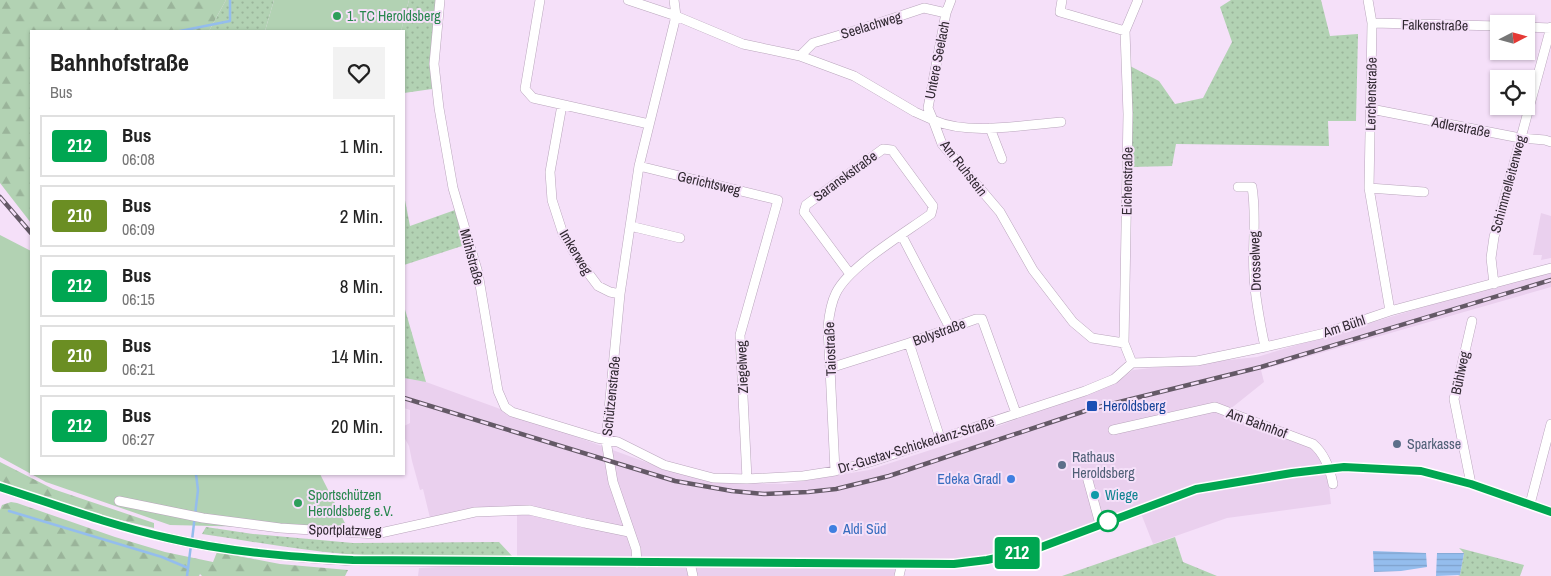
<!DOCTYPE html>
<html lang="de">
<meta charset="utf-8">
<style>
:root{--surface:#fff;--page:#f2f2f2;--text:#222;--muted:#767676;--line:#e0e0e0}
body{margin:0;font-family:"Archivo Narrow",sans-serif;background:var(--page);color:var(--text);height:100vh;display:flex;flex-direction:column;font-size:19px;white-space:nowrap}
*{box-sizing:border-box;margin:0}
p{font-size:16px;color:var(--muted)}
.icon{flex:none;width:28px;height:28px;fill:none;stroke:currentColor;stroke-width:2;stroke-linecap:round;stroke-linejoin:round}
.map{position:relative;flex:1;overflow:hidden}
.details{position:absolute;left:30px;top:30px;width:375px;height:445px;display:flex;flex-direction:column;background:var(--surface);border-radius:0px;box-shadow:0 1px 4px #0004}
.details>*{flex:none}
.badge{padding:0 10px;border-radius:4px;font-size:18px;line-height:32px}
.needle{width:32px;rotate:84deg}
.buttons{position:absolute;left:1490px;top:15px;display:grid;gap:10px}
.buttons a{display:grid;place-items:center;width:45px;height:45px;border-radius:0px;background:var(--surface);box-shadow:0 1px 4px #0004;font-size:25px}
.map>.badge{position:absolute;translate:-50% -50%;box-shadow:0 0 0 2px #fff}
.round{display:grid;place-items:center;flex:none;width:52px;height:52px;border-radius:0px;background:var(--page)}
.headline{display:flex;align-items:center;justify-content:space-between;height:85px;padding:0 20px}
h1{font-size:24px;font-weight:700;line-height:38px}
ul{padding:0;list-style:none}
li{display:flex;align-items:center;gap:15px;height:62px;margin:0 10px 8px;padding:0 10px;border:2px solid var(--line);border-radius:0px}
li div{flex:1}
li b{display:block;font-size:19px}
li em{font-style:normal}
li .badge{min-width:55px;font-weight:700;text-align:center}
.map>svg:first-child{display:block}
.built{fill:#ead0ee}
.green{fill:url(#green-dots)}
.forest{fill:url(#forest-firs)}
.pitch{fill:#b2d2b3}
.water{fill:url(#water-rules)}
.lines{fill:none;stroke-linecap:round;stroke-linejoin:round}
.stream{stroke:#94bded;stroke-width:2.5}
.minor-casing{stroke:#b9a5bc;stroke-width:10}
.minor{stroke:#fff;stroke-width:9}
.rail-casing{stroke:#645966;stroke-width:4.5}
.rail{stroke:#f5e0f9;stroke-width:2.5;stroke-dasharray:8;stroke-linecap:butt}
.line-casing{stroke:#fff;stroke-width:11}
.line{stroke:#00a651;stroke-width:8}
.leisure-dot{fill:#2e9e5b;stroke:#f5e0f9;stroke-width:2}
.transit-dot{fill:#1a4fb4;stroke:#f5e0f9;stroke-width:2}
.service-dot{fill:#5c6f8a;stroke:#f5e0f9;stroke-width:2}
.shop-dot{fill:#3f7fe0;stroke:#f5e0f9;stroke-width:2}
.culture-dot{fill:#0f9aa8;stroke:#f5e0f9;stroke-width:2}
.stop-dot{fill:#fff;stroke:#00a651;stroke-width:2.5}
.labels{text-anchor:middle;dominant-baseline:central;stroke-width:4;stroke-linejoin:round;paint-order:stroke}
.leisure-label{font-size:14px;fill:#27864d;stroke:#f5e0f9;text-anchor:start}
.street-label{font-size:14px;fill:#312932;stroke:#f5e0f9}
.transit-label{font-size:14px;fill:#164399;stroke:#f5e0f9;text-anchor:start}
.service-label{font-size:14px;fill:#4e5e75;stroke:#f5e0f9;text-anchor:start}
.shop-label{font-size:14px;fill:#366cbe;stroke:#f5e0f9;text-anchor:end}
.culture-label{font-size:14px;fill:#0d838f;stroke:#f5e0f9;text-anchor:start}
</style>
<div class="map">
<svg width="1551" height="576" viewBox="0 0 1551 576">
<defs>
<pattern id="green-dots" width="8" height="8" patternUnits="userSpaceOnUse" patternTransform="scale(1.25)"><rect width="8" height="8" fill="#b2d2b3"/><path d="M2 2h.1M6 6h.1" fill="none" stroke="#9ab49a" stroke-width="1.8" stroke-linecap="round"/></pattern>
<pattern id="forest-firs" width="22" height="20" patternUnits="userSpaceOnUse" patternTransform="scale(1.25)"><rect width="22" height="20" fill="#b2d2b3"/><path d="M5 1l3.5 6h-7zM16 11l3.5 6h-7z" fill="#9ab49a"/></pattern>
<pattern id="water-rules" width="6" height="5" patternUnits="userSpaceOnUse" patternTransform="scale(1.25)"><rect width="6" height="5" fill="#94bded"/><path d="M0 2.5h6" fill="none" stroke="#80a2cc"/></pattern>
</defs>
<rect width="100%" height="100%" fill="#f5e0f9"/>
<!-- built -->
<path class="built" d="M1541,213L1551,216V258L1541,260L1542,255H1533Z
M1551,269V287L1261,370L1264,382L1229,410L1307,437L1317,443L1325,452L1331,504L1227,518L1153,544L1142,516L1036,548L988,558L901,562L898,576H418L419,568L517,563V513L430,518L423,489L420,490L412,461L409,446L404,437V426L410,423V410L404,408V378L426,382L662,468L711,482L785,484L869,470L961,440L1117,382L1133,370L1257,357Z"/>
<!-- green -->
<path class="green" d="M226,0H274L265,31H209Z
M409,0H437L432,89L404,93V31H401Z
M1231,0H1321L1330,36L1358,34L1356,121H1328L1329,146L1176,144L1172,166L1132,167L1130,66L1159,81L1175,104L1203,98L1232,42L1220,7Z
M404,195L410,226L455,210L465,245L404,265Z
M404,306L426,382L404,378Z
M206,527L253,534L353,543L499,542L513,557C457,557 401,558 346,554C297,550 250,541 202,534Z
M1175,537L1183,562L1217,576H1062Z
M1459,548L1524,565L1520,576H1458L1460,575L1464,553Z"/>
<!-- forest -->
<path class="forest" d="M0,0H226L209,31H31V223L0,183Z
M0,462L53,489L154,523V528L94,514L5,484L0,481Z
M11,502L17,503L115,537L165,552L213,562L217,552L280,564L348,570L345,576H202L200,574L199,576H0V510L2,505Z"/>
<!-- pitch -->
<path class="pitch" d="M274,0H409L401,31H265Z
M0,235L31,251V474H320L348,529L170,525L46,482L0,457Z"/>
<!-- water -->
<path class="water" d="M1373,551L1426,553L1427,567L1401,571L1374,572Z
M1437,553H1464L1460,575L1436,576Z"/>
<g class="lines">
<!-- stream -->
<path class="stream" d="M180,31L230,21V0
M9,511L162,557L188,568
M192,540L198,490L196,474
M187,576L191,545"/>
<defs>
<path id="minor" d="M440,0L434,64L439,108L453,188L478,273L498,391L505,407L512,412L597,438L618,442L664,465L713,478L747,479L803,476L835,471L870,462L1085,391L1114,379L1132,363
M540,0L525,89L533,98L649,124
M628,0L676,16L743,44L800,56L854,76L915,112L933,120L942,144L1000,212L1033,270L1073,322L1092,338L1124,343
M951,0L946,13L928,108L933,120C969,136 1022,125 1061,122
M1062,0L1060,12L1125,31
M1368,0L1372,23L1369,188L1390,311
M1372,23L1499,26
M1526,27L1551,28
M800,56L813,43L867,27L924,8L946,13
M562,105L550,172L552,200L563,234L580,262L598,286L610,292L620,294
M1371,109L1520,138L1545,140L1551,142
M990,128L1002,159
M639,166L778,200L740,335L747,479
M1238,187H1252C1257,216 1252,246 1254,275C1255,299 1260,323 1265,347
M1369,188L1424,192
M630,226L680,238
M902,236L950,328
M1494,284L1491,258L1494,237L1551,27
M909,343L940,438
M1132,363L1197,361L1265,347L1325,333L1390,311L1551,268
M1132,363L1124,343L1128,114L1125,31L1138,0
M830,368L909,343L976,319H982L1016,413
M1113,430L1215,407L1313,444C1325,454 1330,469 1333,484
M835,471L828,327C829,316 831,303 836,293C849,266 905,233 931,214L933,206L892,150L883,149L806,205L804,212L850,274
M1086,473L1100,524
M1471,484L1454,399L1472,321
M0,487C56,505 110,525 168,538C228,552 291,557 353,561L954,564L987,560L1036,549L1196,489L1292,473L1345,467L1421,471L1471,484L1551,512
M119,501L203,518L280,528L376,534L475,512L529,510L585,523L629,532
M1530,504L1551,424
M637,563L636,549L613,482L606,441L620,294L639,166L676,16L674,0
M690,563L693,576
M899,576L902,563"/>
</defs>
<!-- minor casing -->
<use href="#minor" class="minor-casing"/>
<!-- minor -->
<use href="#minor" class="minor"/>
<defs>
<path id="rail" d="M0,197L31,233
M404,398L675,481L732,491L764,494L808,492L836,489L889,476L1091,409L1261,367L1551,280"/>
</defs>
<!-- rail casing -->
<use href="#rail" class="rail-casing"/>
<!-- rail -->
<use href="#rail" class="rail"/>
</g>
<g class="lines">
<defs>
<path id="line" d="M0,487C56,505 110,525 168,538C228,552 291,557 353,560L954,564L987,560L1036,549L1196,489L1292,473L1344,467L1421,471L1471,484L1551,512"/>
</defs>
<!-- line casing -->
<use href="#line" class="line-casing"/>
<!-- line -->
<use href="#line" class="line"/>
</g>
<!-- markers -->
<g class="leisure-dot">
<circle cx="337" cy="16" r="5"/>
<circle cx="298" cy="503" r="5"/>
</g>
<rect class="transit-dot" x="1086" y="400" width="12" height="12" rx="2.5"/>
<g class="service-dot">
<circle cx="1397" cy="444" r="5"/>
<circle cx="1062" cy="465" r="5"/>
</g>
<g class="shop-dot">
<circle cx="1011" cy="479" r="5"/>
<circle cx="833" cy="529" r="5"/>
</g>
<circle class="culture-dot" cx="1095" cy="495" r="5"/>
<circle class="stop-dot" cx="1108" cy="521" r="10"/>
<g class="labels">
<!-- leisure labels -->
<g class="leisure-label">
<text x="347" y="16">1. TC Heroldsberg</text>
<text x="308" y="495">Sportschützen<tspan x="308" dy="16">Heroldsberg e.V.</tspan></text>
</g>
<!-- street labels -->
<g class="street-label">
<text transform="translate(871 25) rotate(-17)">Seelachweg</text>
<text transform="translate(1435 25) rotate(1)">Falkenstraße</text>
<text transform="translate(937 60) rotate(-79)">Untere Seelach</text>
<text transform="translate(1371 94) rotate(-89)">Lerchenstraße</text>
<text transform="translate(1461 127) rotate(11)">Adlerstraße</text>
<text transform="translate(964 168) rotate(52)">Am Ruhstein</text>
<text transform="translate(845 176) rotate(-36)">Saranskstraße</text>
<text transform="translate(1127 181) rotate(-89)">Eichenstraße</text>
<text transform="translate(709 183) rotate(13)">Gerichtsweg</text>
<text transform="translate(1508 184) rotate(-75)">Schimmelleitenweg</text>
<text transform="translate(576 252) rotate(59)">Imkerweg</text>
<text transform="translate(472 257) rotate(75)">Mühlstraße</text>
<text transform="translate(1255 261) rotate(-92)">Drosselweg</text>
<text transform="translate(1344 326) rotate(-18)">Am Bühl</text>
<text transform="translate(939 332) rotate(-20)">Bolystraße</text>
<text transform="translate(830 349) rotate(-92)">Taiostraße</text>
<text transform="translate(742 367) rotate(-92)">Ziegelweg</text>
<text transform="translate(1460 373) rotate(-78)">Bühlweg</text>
<text transform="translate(611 396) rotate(-84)">Schützenstraße</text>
<text transform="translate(1257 423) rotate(20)">Am Bahnhof</text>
<text transform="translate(916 445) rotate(-17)">Dr.-Gustav-Schickedanz-Straße</text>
<text transform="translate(345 530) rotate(1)">Sportplatzweg</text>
</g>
<!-- transit labels -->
<g class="transit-label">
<text x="1103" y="406">Heroldsberg</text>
</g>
<!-- service labels -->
<g class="service-label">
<text x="1407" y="444">Sparkasse</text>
<text x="1072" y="457">Rathaus<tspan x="1072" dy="16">Heroldsberg</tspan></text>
</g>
<!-- shop labels -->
<g class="shop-label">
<text x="1001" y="479">Edeka Gradl</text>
<text x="843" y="529" text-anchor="start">Aldi Süd</text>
</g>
<!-- culture labels -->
<g class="culture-label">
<text x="1105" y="495">Wiege</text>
</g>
</g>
</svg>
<div class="buttons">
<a><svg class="needle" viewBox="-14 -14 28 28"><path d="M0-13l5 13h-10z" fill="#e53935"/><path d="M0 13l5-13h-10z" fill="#767676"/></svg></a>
<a><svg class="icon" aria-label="locate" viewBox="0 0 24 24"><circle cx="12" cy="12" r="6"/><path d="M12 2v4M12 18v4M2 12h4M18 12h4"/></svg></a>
</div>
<b class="badge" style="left:1017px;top:553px;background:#00a651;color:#fff">212</b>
<section class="details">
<div class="headline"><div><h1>Bahnhofstraße</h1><p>Bus</p></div><a class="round"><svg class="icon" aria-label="heart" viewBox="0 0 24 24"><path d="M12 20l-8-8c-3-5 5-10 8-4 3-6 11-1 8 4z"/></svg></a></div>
<ul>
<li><span class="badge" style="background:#00a651;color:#fff">212</span><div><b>Bus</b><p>06:08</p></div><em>1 Min.</em></li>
<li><span class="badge" style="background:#6b8e23;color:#fff">210</span><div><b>Bus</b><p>06:09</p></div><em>2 Min.</em></li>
<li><span class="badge" style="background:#00a651;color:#fff">212</span><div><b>Bus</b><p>06:15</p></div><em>8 Min.</em></li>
<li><span class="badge" style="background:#6b8e23;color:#fff">210</span><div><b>Bus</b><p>06:21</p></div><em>14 Min.</em></li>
<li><span class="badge" style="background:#00a651;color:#fff">212</span><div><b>Bus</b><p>06:27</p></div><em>20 Min.</em></li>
</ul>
</section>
</div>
